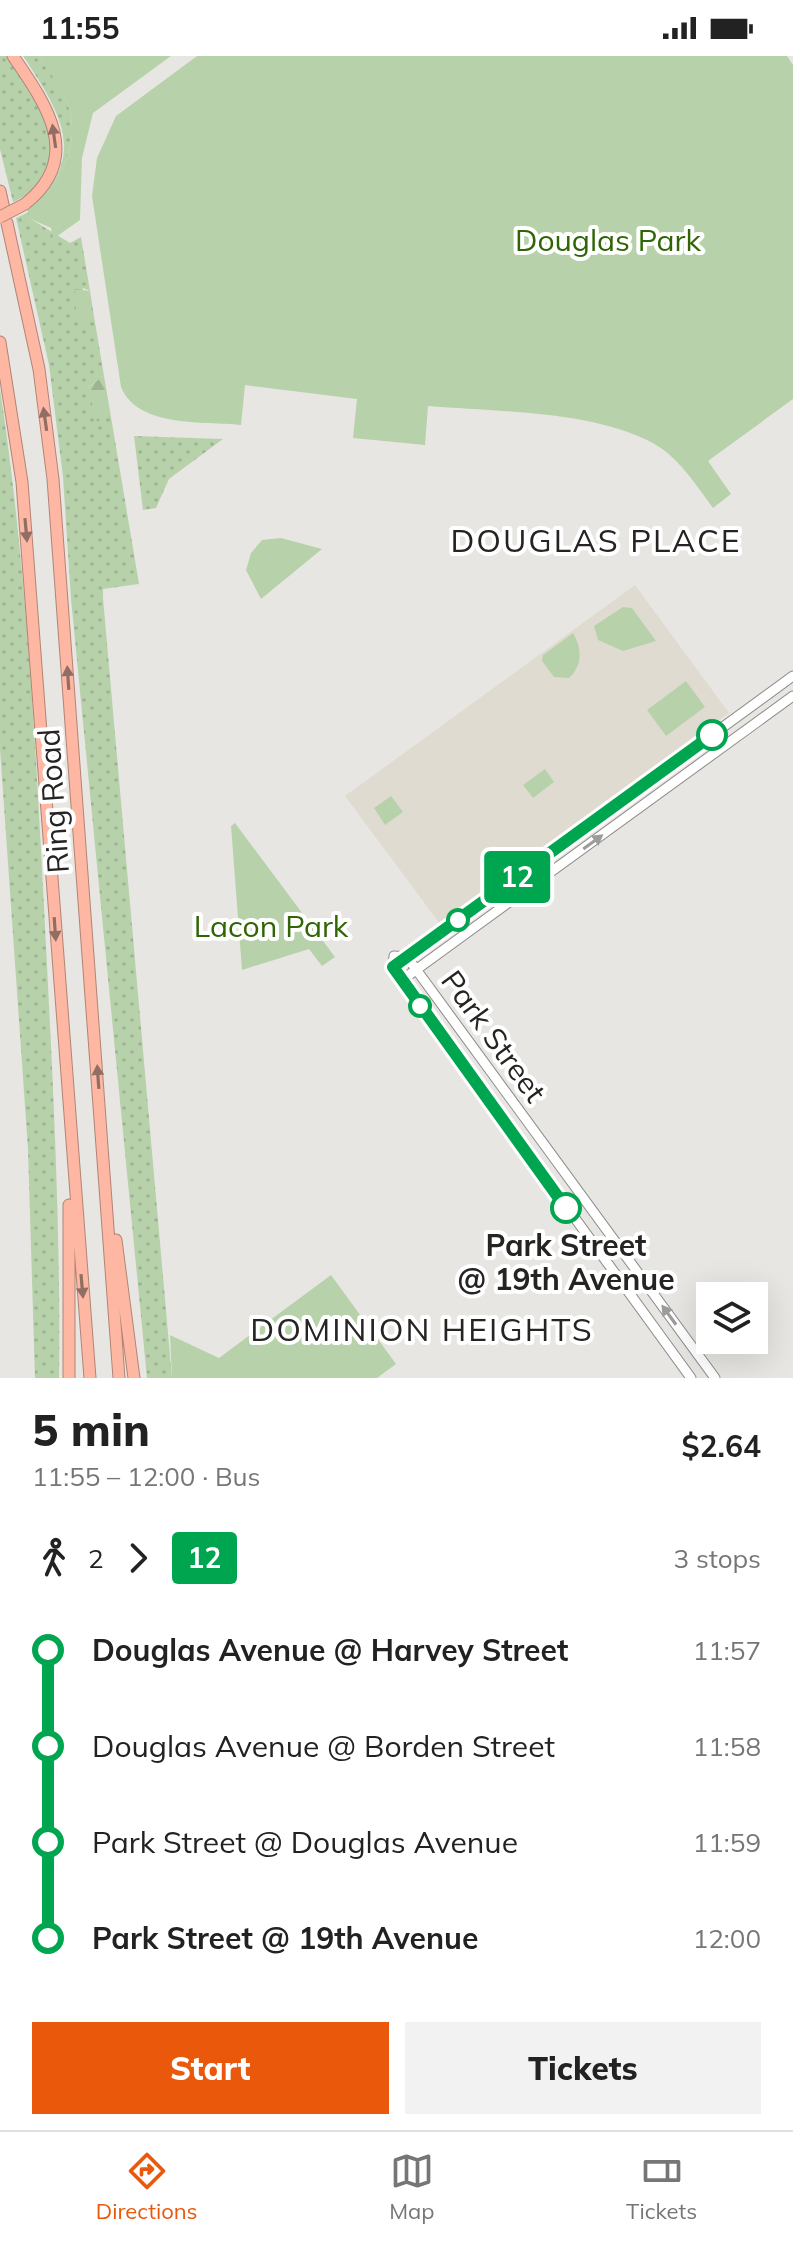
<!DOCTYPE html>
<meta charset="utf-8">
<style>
:root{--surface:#fff;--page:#f2f2f2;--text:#222;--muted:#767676;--line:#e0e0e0;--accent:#ea580c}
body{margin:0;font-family:Mulish,sans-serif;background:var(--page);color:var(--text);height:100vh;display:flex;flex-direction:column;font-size:30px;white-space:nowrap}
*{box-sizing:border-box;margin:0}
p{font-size:26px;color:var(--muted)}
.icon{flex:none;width:44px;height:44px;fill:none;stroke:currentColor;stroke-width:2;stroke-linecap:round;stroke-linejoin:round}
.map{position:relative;height:1322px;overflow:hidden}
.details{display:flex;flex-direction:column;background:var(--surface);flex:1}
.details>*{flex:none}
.badge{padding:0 16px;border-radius:6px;font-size:28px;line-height:52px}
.controls{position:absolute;left:696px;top:1226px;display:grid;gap:16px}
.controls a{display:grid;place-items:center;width:72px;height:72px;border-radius:0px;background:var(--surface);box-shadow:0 8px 32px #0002;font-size:40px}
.map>.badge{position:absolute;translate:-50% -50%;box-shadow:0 0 0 4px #fff}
.legs{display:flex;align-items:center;gap:12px;height:88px;padding:0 32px;font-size:26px}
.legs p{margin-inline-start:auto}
.head{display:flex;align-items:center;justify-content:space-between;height:136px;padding:0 32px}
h1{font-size:44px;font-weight:800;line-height:60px}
.primary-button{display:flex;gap:16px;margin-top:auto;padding:16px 32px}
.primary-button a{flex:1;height:92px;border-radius:0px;background:var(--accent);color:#fff;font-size:32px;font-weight:800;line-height:92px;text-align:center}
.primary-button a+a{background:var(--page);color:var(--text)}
ul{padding:0 32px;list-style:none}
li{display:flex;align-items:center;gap:28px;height:96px;font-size:30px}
li i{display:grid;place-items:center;width:12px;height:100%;margin:0 10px;background:currentColor}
li i::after{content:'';width:20px;height:20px;margin:-10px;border:6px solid;border-radius:50%;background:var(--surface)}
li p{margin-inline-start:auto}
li:first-child i{background:linear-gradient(#0000 50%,currentColor 0)}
li:last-child i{background:linear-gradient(currentColor 50%,#0000 0)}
.status{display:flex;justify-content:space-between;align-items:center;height:56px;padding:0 40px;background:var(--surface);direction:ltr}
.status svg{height:22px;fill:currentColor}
.dock{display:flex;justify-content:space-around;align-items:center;height:112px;border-top:2px solid var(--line);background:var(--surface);font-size:22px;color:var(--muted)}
.dock a{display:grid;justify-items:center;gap:4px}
.dock .on{color:var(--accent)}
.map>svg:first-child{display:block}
.built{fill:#e0dbd0}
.grass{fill:url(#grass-dots)}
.forest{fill:url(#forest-firs)}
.green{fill:#b7d2ab}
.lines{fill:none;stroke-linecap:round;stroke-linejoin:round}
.secondary-casing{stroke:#8d8b88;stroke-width:11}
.highway-casing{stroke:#b18476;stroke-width:13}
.secondary{stroke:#fff;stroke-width:9}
.highway{stroke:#fdb7a3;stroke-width:11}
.highway-bridge-casing{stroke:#b18476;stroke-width:13;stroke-linecap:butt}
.highway-bridge{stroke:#fdb7a3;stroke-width:11}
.oneway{fill:#916e63}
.oneway2{fill:#9d9c9c}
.line-1-casing{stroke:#fff;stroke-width:18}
.line-1{stroke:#00a54f;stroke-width:12}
.stop-1-dot{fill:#fff;stroke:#00a54f;stroke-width:4}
.labels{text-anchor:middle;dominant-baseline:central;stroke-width:8;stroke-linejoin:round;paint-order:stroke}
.park-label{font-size:30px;fill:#306506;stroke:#fff}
.street-label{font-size:30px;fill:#252423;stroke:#fff}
.stop-label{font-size:30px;font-weight:bold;fill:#252423;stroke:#fff}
.neighbourhood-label{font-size:32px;letter-spacing:2px;fill:#252423;stroke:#fff}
</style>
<div class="status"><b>11:55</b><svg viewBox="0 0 49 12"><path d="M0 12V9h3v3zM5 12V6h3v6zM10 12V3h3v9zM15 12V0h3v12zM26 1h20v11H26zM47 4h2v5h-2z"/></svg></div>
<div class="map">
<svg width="793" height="1322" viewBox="0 0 793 1322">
<defs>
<pattern id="grass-dots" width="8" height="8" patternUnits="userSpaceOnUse" patternTransform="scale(2)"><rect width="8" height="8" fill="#b7d2ab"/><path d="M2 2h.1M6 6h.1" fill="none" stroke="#9db493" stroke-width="1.8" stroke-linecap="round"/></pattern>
<pattern id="forest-firs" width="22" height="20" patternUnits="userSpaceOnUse" patternTransform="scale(2)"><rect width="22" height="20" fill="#b7d2ab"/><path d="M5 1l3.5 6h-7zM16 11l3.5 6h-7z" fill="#9db493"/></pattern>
</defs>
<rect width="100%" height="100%" fill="#e8e6e2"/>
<!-- built -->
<path class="built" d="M635,529L729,657L440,868L345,740Z"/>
<!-- grass -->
<path class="grass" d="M0,0H8C36,44 89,114 13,146L0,93Z
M23,0H39C49,15 63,32 68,49C82,89 58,131 27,153C91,102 60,56 23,0Z
M29,156L31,163L70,187L81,181L90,235L83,232L82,262L94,260L104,320L88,331L110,355L139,528L103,533V542L172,1322H147L71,543L63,421L49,309L16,162Z
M0,333C26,505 35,678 44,851C52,1008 61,1165 59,1322H35L28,1093L0,693Z
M134,380L223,383L169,423L156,452L143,454Z"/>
<!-- forest -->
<path class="forest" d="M75,233L90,235L94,260L82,263L76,255Z
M104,320L110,355H106L102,365H96L88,331Z"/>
<!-- green -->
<path class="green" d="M39,0H171L93,57L82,102L80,164L53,183L51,172L31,163L27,153C58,131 82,89 68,49C62,32 49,16 39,0Z
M197,0H787L793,9V343L708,405L731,438L713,452C696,429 677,399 651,386C588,354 498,356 428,350L425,389L353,382L357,343L245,329L241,369C203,365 138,372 121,331L92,140L97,102L116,60Z
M281,482L322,493L261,543L246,514L251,497L262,484Z
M623,551L632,552L656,585L623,595L598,584L594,570Z
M573,577C582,592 583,609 569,622L554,621L542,605L543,599Z
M686,625L705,651L666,680L647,654Z
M545,713L554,726L533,742L523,729Z
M391,740L403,756L385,769L374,752Z
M235,767L335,901L322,910L309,893L242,914L231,770Z
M331,1219L396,1308L377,1322H172L170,1279L219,1302Z"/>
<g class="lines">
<defs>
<path id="secondary" d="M402,905L793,620
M402,924L793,640
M691,1322L402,924L393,911L394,900L407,901L715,1322"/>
<path id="highway" d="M13,0C45,47 85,101 25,148
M0,135L4,153
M7,167L39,313L53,423L119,1322
M0,286L22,426L90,1322
M69,1149V1322
M116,1184L134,1322"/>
</defs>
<!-- secondary casing -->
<use href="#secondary" class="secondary-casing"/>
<!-- highway casing -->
<use href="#highway" class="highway-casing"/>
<!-- secondary -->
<use href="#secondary" class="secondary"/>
<!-- highway -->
<use href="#highway" class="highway"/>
<defs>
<path id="highway-bridge" d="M0,161L25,148"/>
</defs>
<!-- highway-bridge casing -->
<use href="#highway-bridge" class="highway-bridge-casing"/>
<!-- highway-bridge -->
<use href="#highway-bridge" class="highway-bridge"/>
</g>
<!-- one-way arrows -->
<defs><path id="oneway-solid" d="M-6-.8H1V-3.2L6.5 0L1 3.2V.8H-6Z" transform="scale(2)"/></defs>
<g class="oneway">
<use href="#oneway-solid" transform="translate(54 80) rotate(-98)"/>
<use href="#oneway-solid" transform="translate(45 363) rotate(-98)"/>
<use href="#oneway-solid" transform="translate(26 474) rotate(85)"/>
<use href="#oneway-solid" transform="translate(68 622) rotate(-94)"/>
<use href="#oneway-solid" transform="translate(55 873) rotate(86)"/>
<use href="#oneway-solid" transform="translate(98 1021) rotate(-94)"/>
<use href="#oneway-solid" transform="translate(82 1230) rotate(85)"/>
</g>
<g class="oneway2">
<use href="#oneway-solid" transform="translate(593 786) rotate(-36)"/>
<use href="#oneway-solid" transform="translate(669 1259) rotate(-126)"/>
</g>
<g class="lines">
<defs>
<path id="line-1" d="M566,1152L393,911L712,679"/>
</defs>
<!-- line-1 casing -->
<use href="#line-1" class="line-1-casing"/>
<!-- line-1 -->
<use href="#line-1" class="line-1"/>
</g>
<!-- markers -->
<g class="stop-1-dot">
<circle cx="712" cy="679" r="14"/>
<circle cx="458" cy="864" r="10"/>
<circle cx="420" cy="950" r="10"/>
<circle cx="566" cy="1152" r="14"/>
</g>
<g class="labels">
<!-- park labels -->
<g class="park-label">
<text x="608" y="184">Douglas Park</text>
<text x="271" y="870">Lacon Park</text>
</g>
<!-- street labels -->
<g class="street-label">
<text transform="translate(53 745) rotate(-94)">Ring Road</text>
<text transform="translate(494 980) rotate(54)">Park Street</text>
</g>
<!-- stop labels -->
<g class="stop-label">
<text x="566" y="1189">Park Street<tspan x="566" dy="34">@ 19th Avenue</tspan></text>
</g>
<!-- neighbourhood labels -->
<g class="neighbourhood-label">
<text x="596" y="484">DOUGLAS PLACE</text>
<text x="422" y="1273">DOMINION HEIGHTS</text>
</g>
</g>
</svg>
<div class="controls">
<a><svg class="icon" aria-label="layers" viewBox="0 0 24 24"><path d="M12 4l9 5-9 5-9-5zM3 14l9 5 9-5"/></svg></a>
</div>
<b class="badge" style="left:517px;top:821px;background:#00a54f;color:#fff">12</b>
</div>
<section class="details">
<div class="head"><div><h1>5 min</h1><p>11:55 – 12:00 · Bus</p></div><b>$2.64</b></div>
<div class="legs"><svg class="icon" aria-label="walk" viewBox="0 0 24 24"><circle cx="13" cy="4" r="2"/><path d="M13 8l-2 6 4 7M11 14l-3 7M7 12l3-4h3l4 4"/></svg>2<svg class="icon" aria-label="forward" viewBox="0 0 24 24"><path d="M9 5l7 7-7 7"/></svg><b class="badge" style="background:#00a54f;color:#fff">12</b><p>3 stops</p></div>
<ul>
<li><i style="color:#00a54f"></i><b>Douglas Avenue @ Harvey Street</b><p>11:57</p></li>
<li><i style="color:#00a54f"></i><span>Douglas Avenue @ Borden Street</span><p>11:58</p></li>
<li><i style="color:#00a54f"></i><span>Park Street @ Douglas Avenue</span><p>11:59</p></li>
<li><i style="color:#00a54f"></i><b>Park Street @ 19th Avenue</b><p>12:00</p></li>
</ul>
<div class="primary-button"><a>Start</a><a>Tickets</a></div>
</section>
<nav class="dock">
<a class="on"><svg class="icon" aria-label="directions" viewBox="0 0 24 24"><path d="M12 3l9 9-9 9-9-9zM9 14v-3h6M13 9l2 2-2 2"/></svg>Directions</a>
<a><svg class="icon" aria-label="map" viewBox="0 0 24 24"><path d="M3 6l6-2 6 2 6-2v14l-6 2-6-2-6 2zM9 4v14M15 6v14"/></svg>Map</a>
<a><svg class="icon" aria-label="tickets" viewBox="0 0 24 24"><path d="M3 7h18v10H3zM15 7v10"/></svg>Tickets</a>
</nav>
